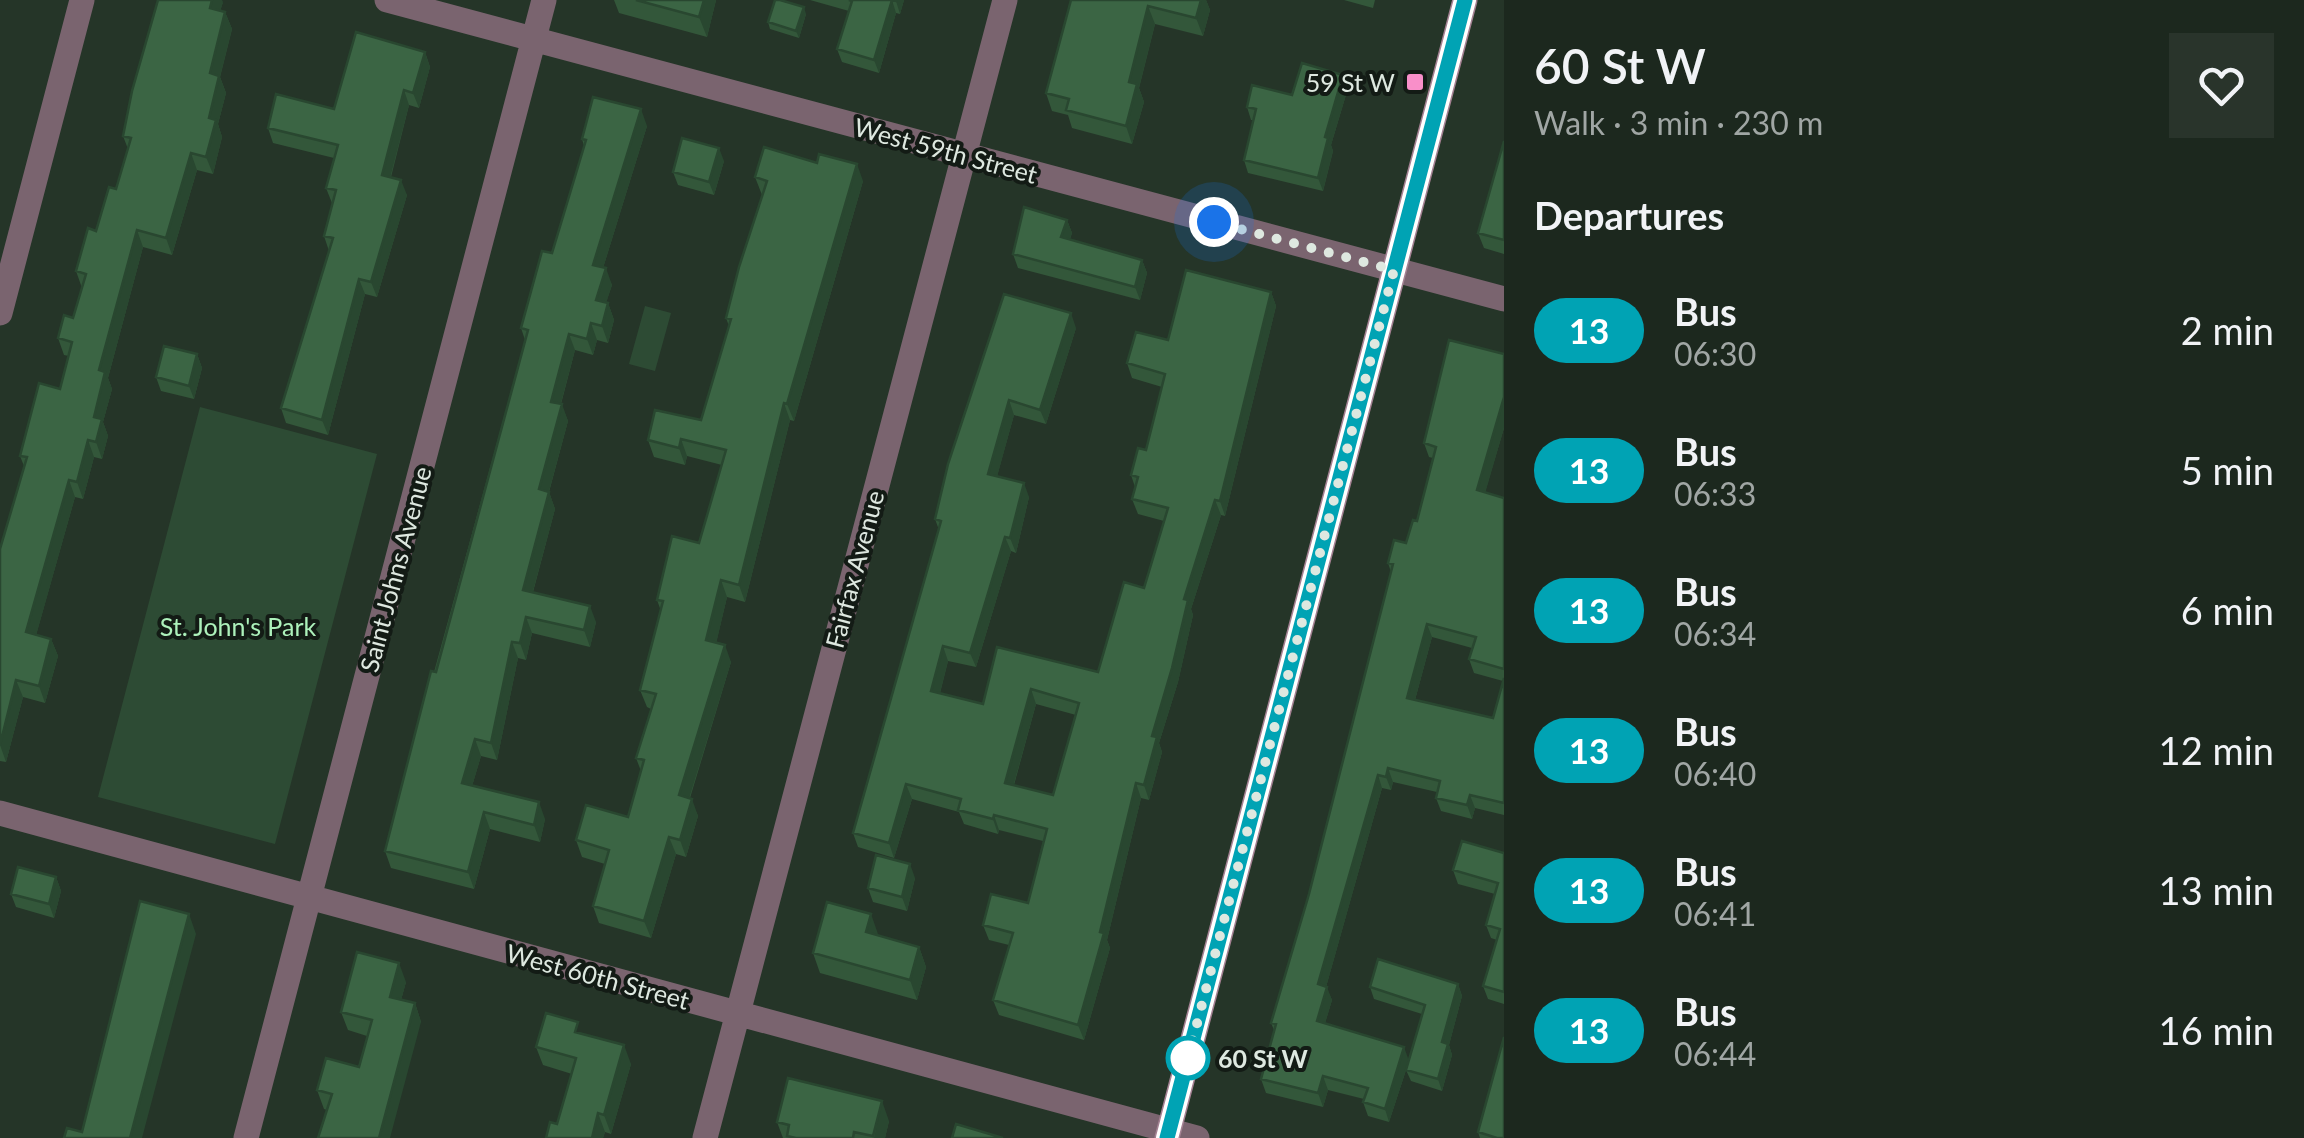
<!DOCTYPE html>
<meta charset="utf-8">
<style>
:root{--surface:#1c281e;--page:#29342b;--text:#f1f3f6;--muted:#a0a6a4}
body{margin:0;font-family:Lato,sans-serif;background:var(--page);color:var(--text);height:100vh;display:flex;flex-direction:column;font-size:38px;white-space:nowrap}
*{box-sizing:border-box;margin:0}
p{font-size:32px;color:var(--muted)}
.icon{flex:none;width:55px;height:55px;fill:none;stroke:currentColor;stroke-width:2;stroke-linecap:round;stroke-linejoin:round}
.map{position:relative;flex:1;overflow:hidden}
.drawer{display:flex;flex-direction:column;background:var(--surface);width:800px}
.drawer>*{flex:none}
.badge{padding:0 20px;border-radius:32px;font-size:35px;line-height:65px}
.you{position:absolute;width:50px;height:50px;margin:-25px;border:8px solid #fff;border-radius:50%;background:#1a73e8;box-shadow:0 0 0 15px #1a73e833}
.map>.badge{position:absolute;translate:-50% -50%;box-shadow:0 0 0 5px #fff}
h2{padding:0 30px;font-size:38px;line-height:90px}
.round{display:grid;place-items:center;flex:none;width:105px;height:105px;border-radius:0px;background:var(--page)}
.overview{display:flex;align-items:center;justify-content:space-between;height:170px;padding:0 30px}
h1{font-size:48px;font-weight:600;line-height:75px}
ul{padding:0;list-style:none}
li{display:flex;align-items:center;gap:30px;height:140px;padding:0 30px}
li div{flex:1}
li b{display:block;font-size:38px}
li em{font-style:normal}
li .badge{min-width:110px;font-weight:700;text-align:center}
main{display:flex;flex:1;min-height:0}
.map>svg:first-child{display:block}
.green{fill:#2d4b34}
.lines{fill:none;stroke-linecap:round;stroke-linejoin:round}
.street{stroke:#7a646f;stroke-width:25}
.secondary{stroke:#a38192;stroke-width:25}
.wall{fill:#33573a;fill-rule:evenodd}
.shaded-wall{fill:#294730}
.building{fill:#3b6544;stroke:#294730;stroke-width:2.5;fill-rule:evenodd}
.line-casing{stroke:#fff;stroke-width:22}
.line{stroke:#00a3b4;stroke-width:15}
.walk{stroke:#dee8e0;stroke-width:10;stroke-dasharray:0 18}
.poi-dot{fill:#f98fc9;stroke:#131b15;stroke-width:4}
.stop-dot{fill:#fff;stroke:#00a3b4;stroke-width:5}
.labels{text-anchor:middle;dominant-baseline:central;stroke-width:8;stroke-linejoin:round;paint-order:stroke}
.poi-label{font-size:25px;fill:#dee8e0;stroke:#131b15;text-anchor:end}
.street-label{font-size:25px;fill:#dee8e0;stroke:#131b15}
.park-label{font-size:25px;fill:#adf1bb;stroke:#131b15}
.stop-label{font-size:25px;font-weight:bold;fill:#dee8e0;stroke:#131b15;text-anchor:start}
</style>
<main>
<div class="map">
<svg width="1504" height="1138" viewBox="0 0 1504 1138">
<rect width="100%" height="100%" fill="#253528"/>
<!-- green -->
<path class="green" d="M645,306L671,313L655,371L629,364Z
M200,407L377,454L275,844L98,797Z"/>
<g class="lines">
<!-- street -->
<path class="street" d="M387,0L1504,299
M0,313L82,0
M0,813L1197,1138
M246,1138L544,0
M705,1138L1005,0"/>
<!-- secondary -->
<path class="secondary" d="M1167,1138L1465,0"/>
</g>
<!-- wall -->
<path class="wall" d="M614,0H716L707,37L619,13Z
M810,0H904L900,14L896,13L879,73L842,62L837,49L849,11Z
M1071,0H1206L1210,10L1203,36L1155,24L1139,88L1144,102L1132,144L1072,128L1068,115L1052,111L1046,93Z
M1344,0H1375L1373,8Z
M223,2L220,11L225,12L232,29L220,77L226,93L218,124L222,137L213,174L197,170L172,255L143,247L108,378L112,389L103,422L108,436L102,459L94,457L83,499L75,497L36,635L51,639L58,656L45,703L23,697L6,762L0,761V549L24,466L20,456L60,389L69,356L64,355L58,338L73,318L82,288L76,271L116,189L128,149L123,136Z
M806,14L799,38L770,29L768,22Z
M425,52L430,67L419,108L409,105L391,177L407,195L377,297L365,294L328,435L286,423L281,408L329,251L324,236L332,203L326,188L334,158L273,143L268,128L334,109Z
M1348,88L1331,145L1333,151L1323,191L1248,173L1244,160L1254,120H1251L1247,107L1292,95Z
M647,126L603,268L612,285L606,302L608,303L614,320L608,343L597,340L593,355L575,350L561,404L568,421L549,492L555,509L533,592L596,622L590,647L532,633L526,660L518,658L497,760L481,756L472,786L545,819L540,842L490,829L474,889L391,868L385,851L525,340L521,328L552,253L584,146L582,139Z
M1504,141V254L1484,248L1478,233Z
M724,161L714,195L678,185L673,172Z
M755,177L863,181L794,421L790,420L745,602L727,597L716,643L731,662L690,798L698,816L686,857L676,854L651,938L599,923L593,906L605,864L582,857L576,840L628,817L641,771L636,758L651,709L647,707L640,690L661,611L657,600L699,543L722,465L687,456L685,465L654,457L648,440L701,420L729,326L726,318L762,195Z
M1067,220L1072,233L1070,239L1142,260L1147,273L1140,300L1018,268L1013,254Z
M1271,292L1276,306L1225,516L1221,515L1191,609L1193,615L1178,682L1159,743L1162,752L1149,800L1141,798L1107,940L1110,948L1084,1040L999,1015L993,1000L1009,945L989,940L983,925L1028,903L1043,841L999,830L998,834L964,824L959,812L912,799L894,858L858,847L853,833L939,530L935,519L948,464L1076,328L1046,424L1014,415L997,476L1029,497L1016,553L1011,551L976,667L948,661L940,693L983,704L997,647L1098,672L1144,588L1164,521L1138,514L1132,499L1135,487L1131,475L1146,450L1162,387L1132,378L1127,363L1168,340ZM1036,704L1076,715L1053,795L1014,785Z
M197,354L202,368L194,399L161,391L156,377Z
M1504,354V428L1485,492L1504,498V815L1475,808L1472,819L1441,811L1436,798L1437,792L1393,782L1391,790L1382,788L1326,987L1332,1000L1325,1023L1409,1060L1422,1014L1374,999L1370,987L1458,984L1462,996L1449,1045L1452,1055L1442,1091L1411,1081L1406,1070L1389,1122L1368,1116L1363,1102L1364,1099L1328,1090L1323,1107L1266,1093L1261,1079L1274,1030L1271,1023L1309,894L1391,572L1388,563L1406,543L1417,521L1433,458L1429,457L1424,443ZM1432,637L1472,648L1469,659L1474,673L1503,681L1493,718L1415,700Z
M1504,853V1004L1488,999L1483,986L1497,940L1491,938L1486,925L1495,894L1458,884L1453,870Z
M56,877L61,891L54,918L16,907L11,894Z
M915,878L907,911L873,902L868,888Z
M878,934V936L919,947L926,967L917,1000L820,973L813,953Z
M406,982L401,1000L415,1003L421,1022L327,1110L324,1109L317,1090L359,1067L367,1036L348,1030L341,1012Z
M582,1034L631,1064L611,1134L605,1132L603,1138H546L557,1124L572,1074L543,1065L536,1047Z
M889,1121L885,1138H783L777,1122Z
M1478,1132L1504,1138H1480Z"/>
<!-- shaded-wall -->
<path class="shaded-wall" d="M212,0H222L223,2L216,25L210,8Z
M704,0H716L707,37L699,17Z
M892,0L896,13L879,73L874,60Z
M896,0H904L900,14L896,1Z
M1201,0H1206L1210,10L1203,36L1196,18Z
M1148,6L1155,24L1139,88L1144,102L1132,144L1126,126L1129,82Z
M804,7L806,14L799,38L796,31Z
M225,12L232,29L220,77L226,93L218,124L222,137L213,174L206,157L210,73Z
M425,52L430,67L419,108L413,93Z
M1343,75L1348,88L1331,145L1333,151L1323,191L1318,178L1325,137Z
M404,90L409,105L387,190L382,175Z
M641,109L647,126L599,281L593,265Z
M719,148L724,161L714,195L709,182Z
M191,153L197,170L172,255L166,238Z
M857,164L863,181L794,421L787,404Z
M401,180L407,195L377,297L371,282Z
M1067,220L1072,233L1066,251L1061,237Z
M137,230L143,247L108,378L112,389L103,422L108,436L102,459L96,442L94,417L99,370Z
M1142,260L1147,273L1140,300L1135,287Z
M606,268L612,285L602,316L596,300Z
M359,279L365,294L328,435L322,420Z
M1271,292L1276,306L1225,516L1220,501Z
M608,303L614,320L608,343L602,326Z
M1071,313L1076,328L1046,424L1040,410Z
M591,323L597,340L593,355L587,339Z
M569,334L575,350L557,418L551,402Z
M197,354L202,368L194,399L189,386Z
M1504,397V428L1482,504L1477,490Z
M1009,400L1014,415L994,488L988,474Z
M784,403L790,420L745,602L739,585Z
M562,404L568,421L545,506L539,489Z
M681,439L687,456L685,465L679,448Z
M88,440L94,457L83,499L77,482Z
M69,480L75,497L32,650L26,632Z
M1024,483L1029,497L1016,553L1010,538Z
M549,492L555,509L529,606L523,590Z
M1215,500L1221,515L1191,609L1193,615L1178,682L1159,743L1162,752L1149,800L1144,785L1152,736L1184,599Z
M1005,537L1011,551L976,667L970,653Z
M721,580L727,597L713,657L706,640Z
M590,606L596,622L590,647L584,630Z
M526,617L532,633L526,660L520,643Z
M1427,624L1432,637L1412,711L1407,698Z
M51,639L58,656L45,703L39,686Z
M512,642L518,658L497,760L491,743Z
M725,645L731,662L685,812L679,795Z
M943,646L948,661L937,705L931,691Z
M16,680L23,697L6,762L0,745Z
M1031,689L1036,704L1010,798L1005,783Z
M475,739L481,756L468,800L462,783Z
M1388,768L1393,782L1391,790L1386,777Z
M1378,775L1382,788L1323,998L1318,984Z
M1136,783L1141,798L1107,940L1110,948L1084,1040L1078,1025Z
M906,784L912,799L894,858L889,843Z
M1470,795L1475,808L1472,819L1467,805Z
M692,799L698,816L686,857L680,840Z
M539,802L545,819L540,842L534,825Z
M484,812L490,829L474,889L468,872Z
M994,815L999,830L998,834L993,819Z
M669,837L676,854L651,938L644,921Z
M910,864L915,878L907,911L902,897Z
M56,877L61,891L54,918L49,904Z
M189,914L196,934L142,1138H130Z
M871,914L878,934L873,952L866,932Z
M919,947L926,967L917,1000L910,980Z
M399,963L406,982L397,1015L390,997Z
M1458,984L1462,996L1449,1045L1452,1055L1442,1091L1438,1079L1442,1042Z
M1327,987L1332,1000L1322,1034L1317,1021Z
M415,1003L421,1022L390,1138H379Z
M624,1045L631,1064L611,1134L604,1115Z
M1404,1047L1409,1061L1389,1122L1385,1109Z
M1323,1076L1328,1090L1323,1107L1318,1093Z
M882,1101L889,1121L885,1138H874Z
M598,1113L605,1132L603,1138H592Z"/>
<!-- building -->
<path class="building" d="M158,0H212L210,8L225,12L210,73L219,76L209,118L216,120L206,157L191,153L166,238L137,230L99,370L105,372L94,417L102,419L96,442L88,440L77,482L69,480L26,632L51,639L39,686L16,680L0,745V549L27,457L20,456L39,383L60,389L72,342L58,338L64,315L73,318L86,274L76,271L88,228L96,231L109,187L116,189L131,138L123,136L132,91Z
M636,0H704L699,17Z
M775,0H780L804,7L796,31L768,22Z
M849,0H896V1L892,0L874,60L837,49L852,1Z
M1071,0H1201L1196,18L1148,6L1129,82L1137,84L1126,126L1066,110L1069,99L1046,93Z
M356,32L425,52L413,93L404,90L382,175L401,180L371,282L359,279L322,420L281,408L333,238L324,236L336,190L326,188L338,145L268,128L276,94L334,109Z
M1302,63L1343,75L1325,137L1328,138L1318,178L1244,160L1256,109L1247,107L1252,85L1292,95Z
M593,97L641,109L593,265L606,268L596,300L608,303L602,326L591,323L587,339L569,334L551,402L562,404L539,489L549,492L523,590L590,606L584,630L526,617L520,643L512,642L491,743L475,739L462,783L539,802L534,825L484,812L468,872L385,851L431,671L436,672L528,330L521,328L542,251L552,253L586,140L582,139Z
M682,138L719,148L709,182L673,172Z
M1504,141V240L1478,233Z
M764,147L817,163L819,154L857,164L787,404L784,403L739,585L721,580L706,640L725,645L679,795L692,799L680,840L669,837L644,921L593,906L609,850L576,840L586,805L628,817L644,760L636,758L656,694L640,690L663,601L657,600L672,536L699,543L726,450L681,439L679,448L648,440L655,410L701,420L731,319L726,318L739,267L767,181L755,177Z
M1024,207L1067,220L1061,237L1142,260L1135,287L1013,254Z
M1186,270L1271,292L1220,501L1215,500L1184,599L1188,600L1172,668L1152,736L1157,737L1144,785L1136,783L1100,932L1104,933L1078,1025L993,1000L1013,933L983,925L991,894L1028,903L1047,829L994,815L993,819L958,810L961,799L906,784L889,843L853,833L941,521L935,519L948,464L1004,294L1071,313L1040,410L1009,400L988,474L1024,483L1010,538L1005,537L970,653L943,646L931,691L983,704L997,647L1098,672L1124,582L1144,588L1168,508L1132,499L1138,477L1131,475L1138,448L1146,450L1165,374L1127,363L1136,332L1168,340ZM1031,689L1079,703L1053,795L1005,783Z
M1449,340L1504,354V397L1477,490L1504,498V669L1469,659L1476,637L1427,624L1407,698L1493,718L1504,678V803L1470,795L1467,805L1436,798L1440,781L1388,768L1386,777L1378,775L1318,984L1327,987L1317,1021L1404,1047L1385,1109L1363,1102L1368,1088L1323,1076L1318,1093L1261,1079L1276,1024L1271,1023L1309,894L1393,564L1388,563L1394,540L1406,543L1413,520L1417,521L1436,447L1424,443Z
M164,346L197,354L189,386L156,377Z
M1462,841L1504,853V992L1483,986L1500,929L1486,925L1498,883L1453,870Z
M876,855L910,864L902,897L868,888Z
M18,867L56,877L49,904L11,894Z
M140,901L189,914L130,1138H64L67,1128L82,1132Z
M827,902L871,914L866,932L919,947L910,980L813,953Z
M357,952L399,963L390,997L415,1003L379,1138H318L332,1094L317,1090L326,1058L359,1067L372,1020L341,1012Z
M1378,959L1458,984L1442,1042L1448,1044L1438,1079L1406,1070L1425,1005L1370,987Z
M546,1013L578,1022L575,1032L624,1045L604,1115L598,1113L592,1138H546L550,1122L557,1124L576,1058L536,1047Z
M1504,1037V1138H1497L1478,1132Z
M788,1078L882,1101L873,1136L854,1132L853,1138H796L787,1136L789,1125L777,1122Z
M956,1124L1003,1138H952Z"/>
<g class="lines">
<defs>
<path id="line" d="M1167,1138L1465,0"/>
</defs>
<!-- line casing -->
<use href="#line" class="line-casing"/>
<!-- line -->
<use href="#line" class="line"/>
<!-- walk -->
<path class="walk" d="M1188,1058L1394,270L1214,222"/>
</g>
<!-- markers -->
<rect class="poi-dot" x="1405" y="72" width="20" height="20" rx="5"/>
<circle class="stop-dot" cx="1188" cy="1058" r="20"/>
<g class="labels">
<!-- poi labels -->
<g class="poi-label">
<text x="1395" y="82">59 St W</text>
</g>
<!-- street labels -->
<g class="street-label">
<text transform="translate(946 150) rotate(15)">West 59th Street</text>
<text transform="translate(395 569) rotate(-75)">Saint Johns Avenue</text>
<text transform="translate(854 569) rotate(-75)">Fairfax Avenue</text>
<text transform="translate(598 976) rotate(15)">West 60th Street</text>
</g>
<!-- park labels -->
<g class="park-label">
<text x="238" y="626">St. John's Park</text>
</g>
<!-- stop labels -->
<g class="stop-label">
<text x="1218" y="1058">60 St W</text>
</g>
</g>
</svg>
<div class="you" style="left:1214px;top:222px"></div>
</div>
<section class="drawer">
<div class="overview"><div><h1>60 St W</h1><p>Walk · 3 min · 230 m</p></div><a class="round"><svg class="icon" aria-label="heart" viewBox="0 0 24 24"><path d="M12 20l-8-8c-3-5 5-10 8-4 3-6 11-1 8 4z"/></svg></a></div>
<h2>Departures</h2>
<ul>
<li><span class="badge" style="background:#00a3b4;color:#fff">13</span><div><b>Bus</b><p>06:30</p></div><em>2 min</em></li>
<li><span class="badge" style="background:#00a3b4;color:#fff">13</span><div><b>Bus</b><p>06:33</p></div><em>5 min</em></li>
<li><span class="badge" style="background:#00a3b4;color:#fff">13</span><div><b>Bus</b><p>06:34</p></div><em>6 min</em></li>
<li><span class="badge" style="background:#00a3b4;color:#fff">13</span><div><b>Bus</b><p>06:40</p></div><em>12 min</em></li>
<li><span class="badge" style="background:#00a3b4;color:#fff">13</span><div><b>Bus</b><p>06:41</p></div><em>13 min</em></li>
<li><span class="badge" style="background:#00a3b4;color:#fff">13</span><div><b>Bus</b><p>06:44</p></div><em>16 min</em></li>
</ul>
</section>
</main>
